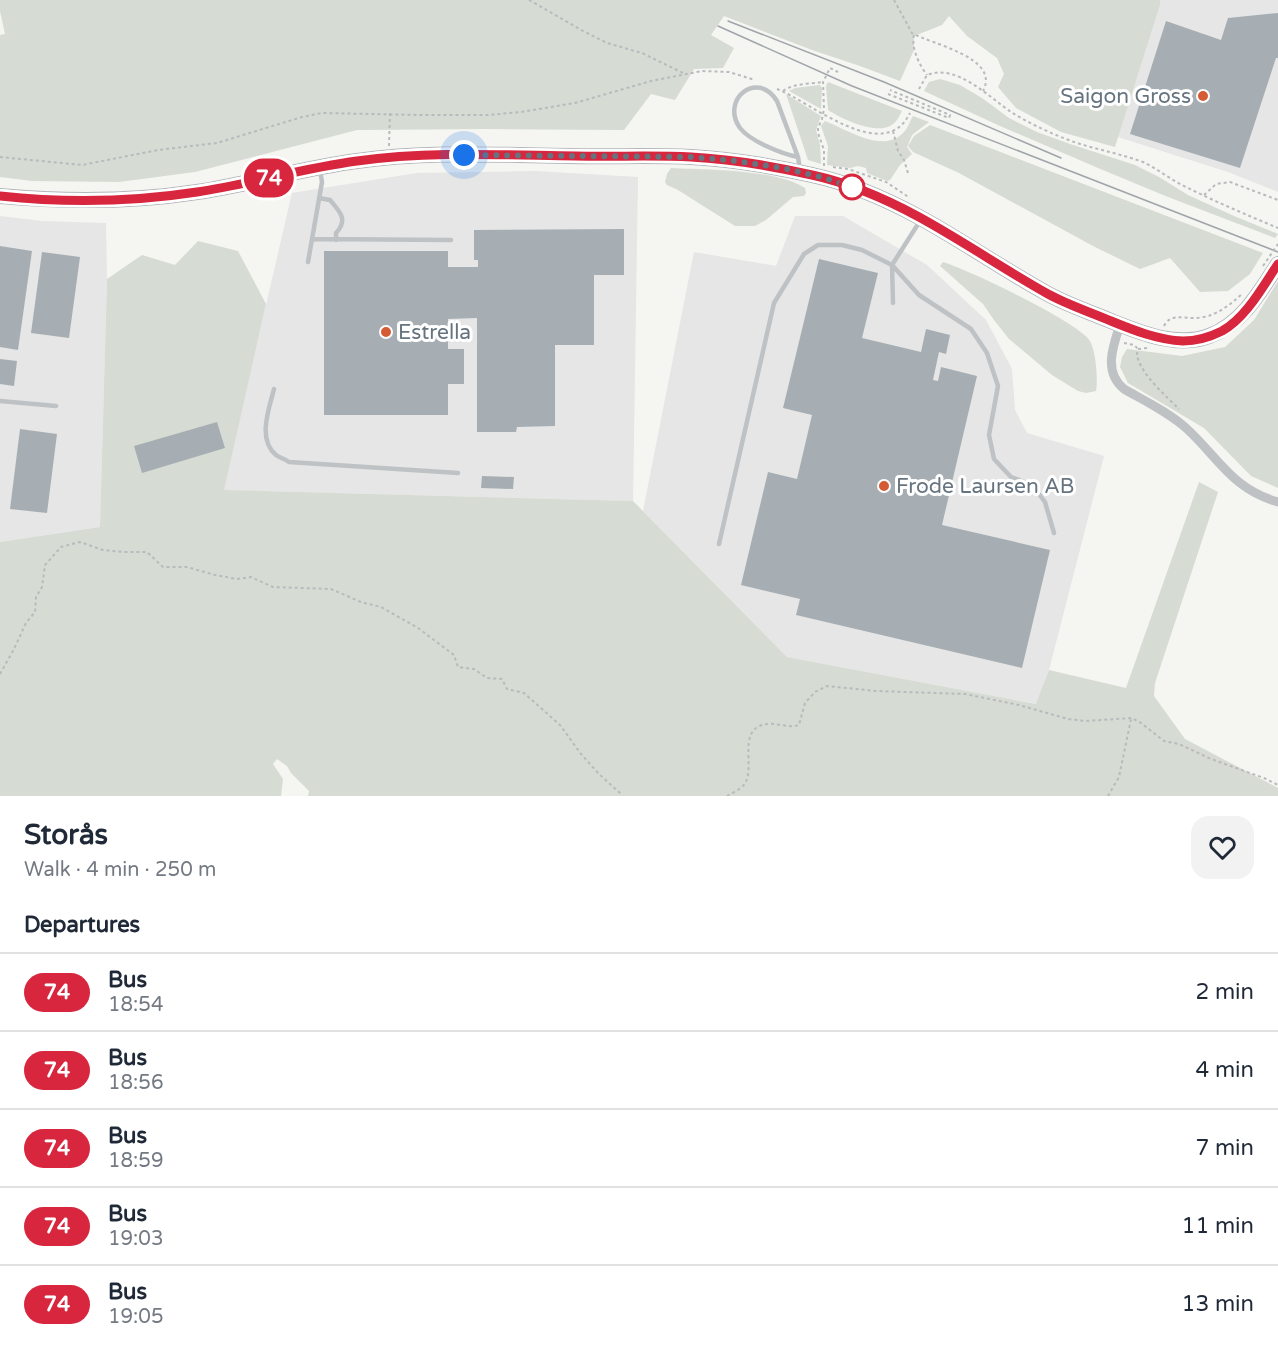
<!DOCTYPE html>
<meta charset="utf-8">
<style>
:root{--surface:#fff;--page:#f2f2f3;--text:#1f2937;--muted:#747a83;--line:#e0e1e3}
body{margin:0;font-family:"Varela Round",sans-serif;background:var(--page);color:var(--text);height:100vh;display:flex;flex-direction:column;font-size:22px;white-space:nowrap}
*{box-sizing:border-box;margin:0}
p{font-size:20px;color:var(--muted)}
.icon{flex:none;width:33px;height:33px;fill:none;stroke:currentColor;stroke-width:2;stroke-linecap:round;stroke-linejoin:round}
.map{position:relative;height:796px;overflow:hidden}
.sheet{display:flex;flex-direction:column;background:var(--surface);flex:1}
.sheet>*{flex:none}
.badge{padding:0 12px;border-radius:20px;font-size:21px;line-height:39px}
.you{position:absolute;width:30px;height:30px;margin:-15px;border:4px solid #fff;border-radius:50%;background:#1a73e8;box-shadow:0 0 0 9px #1a73e833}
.map>.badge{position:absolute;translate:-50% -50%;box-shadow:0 0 0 3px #fff}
h2{padding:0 24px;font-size:22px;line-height:54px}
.round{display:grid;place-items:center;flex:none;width:63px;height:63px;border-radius:18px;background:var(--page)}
.summary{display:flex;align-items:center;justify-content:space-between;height:102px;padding:0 24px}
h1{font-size:28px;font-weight:700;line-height:45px}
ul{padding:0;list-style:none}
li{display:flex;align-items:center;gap:18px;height:78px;padding:0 24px;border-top:2px solid var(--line)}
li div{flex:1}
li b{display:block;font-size:22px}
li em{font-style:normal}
li .badge{min-width:66px;font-weight:700;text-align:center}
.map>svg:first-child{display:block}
.built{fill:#e5e6e5}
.green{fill:#d6dbd3}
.building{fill:#a7aeb3}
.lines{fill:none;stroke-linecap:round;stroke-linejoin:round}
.secondary-casing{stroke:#b3b7bb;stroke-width:16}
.path{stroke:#b8bbbd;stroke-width:2;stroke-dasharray:3 3;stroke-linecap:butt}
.lane{stroke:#bec2c5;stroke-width:4.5}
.street{stroke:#bec2c5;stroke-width:9}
.secondary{stroke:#fff;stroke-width:14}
.tram{stroke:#a0a5aa;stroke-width:1.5}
.path-bridge{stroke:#b8bbbd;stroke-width:2;stroke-dasharray:3 3;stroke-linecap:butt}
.line-casing{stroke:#fff;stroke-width:14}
.line{stroke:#d7263d;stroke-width:9}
.walk{stroke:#667480;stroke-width:6;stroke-dasharray:0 10.8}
.poi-dot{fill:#d45b33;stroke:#fff;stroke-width:2}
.stop-dot{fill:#fff;stroke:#d7263d;stroke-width:3}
.labels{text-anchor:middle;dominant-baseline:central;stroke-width:6;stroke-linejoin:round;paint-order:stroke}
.poi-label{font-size:21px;fill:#667480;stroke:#fff;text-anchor:start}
</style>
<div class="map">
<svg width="1278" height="796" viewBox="0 0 1278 796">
<rect width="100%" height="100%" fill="#f5f5f1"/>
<!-- built -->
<path class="built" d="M1160,0H1278V192L1228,172L1118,137L1160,5Z
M535,171L638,177L633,501L223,490L292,193L417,173Z
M0,216L42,221L106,223L107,279L100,527L0,542Z
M795,216H843L927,265L986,320L1012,369L1015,410L1027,433L1104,456L1049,670L1037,704L787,657L643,511L694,252L776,266Z"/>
<!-- green -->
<path class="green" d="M0,0H1160V5L1115,147L1061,132L1016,108L998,87L1004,74L997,58L967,36L949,16L942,25L914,36V50L900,81L860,66L812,50L724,16L711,35L734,48L723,68L694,69L675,100L651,94L624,130L487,129L357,130L195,172L119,182L32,181L0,177V35L5,34L0,11Z
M940,79L960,85L982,98L1009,118L1037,132L1070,144L1135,165L1159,177L1188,195L1234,216L1278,234L1275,238L1168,197L1098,168L1000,126L924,91L929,82Z
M828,82L902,111C899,117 896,123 890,126C874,134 842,119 828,110L826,86Z
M820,85L822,88L821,109L789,91L795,88Z
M786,94L821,116L816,130L820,145L821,164L808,160Z
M913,116L929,122L912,135L907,147L912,154L900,165L890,180L887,181L867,173L866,168L858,166L850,168L827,165L828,146L821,126L825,121C846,129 884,155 904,132C908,128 910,121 913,116Z
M930,125L1263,253L1250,274L1228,291L1200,292L1170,258L1140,269L1093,246L959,173L913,152L908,146L914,136Z
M671,168C708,170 774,169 805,188L806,193L804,196L793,197L766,220L755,226H735L678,190L667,185L665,182L667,174Z
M198,241L238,251L266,304L224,490L633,501L787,657L1036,704L1049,670L1126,688L1199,482L1218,492L1155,683L1154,696L1185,739L1278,788V796H308L309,791L291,773L287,766L277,759L273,764L283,779L281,796H0V542L100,527L107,279L142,255L175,265Z
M943,262C967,269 1080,323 1090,341C1096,352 1098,379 1096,391L1086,393L1078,391L1052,375L1009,339L994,320L983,304L940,266Z
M1278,281V488L1251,476L1204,428L1128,383L1120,367L1122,357L1127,349L1182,356L1225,347L1254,320Z"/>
<!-- building -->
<path class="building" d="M1278,13V58H1276L1240,168L1130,134L1166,21L1221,40L1228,18Z
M624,229V275H594V345H555V426L517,427L516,432H477V318L448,319V349H464V384H448V415H324V251H448V267H478V260H474V230Z
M0,246L32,251L18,350L0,347Z
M42,252L80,257L69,338L31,333Z
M819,259L878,273L862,338L921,352L926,329L950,335L946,354L939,352L933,380L938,381L941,367L977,376L942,525L1050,550L1022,668L796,615L800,599L741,585L768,472L797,479L812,415L783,408Z
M0,359L17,361L14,386L0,384Z
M217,422L225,448L142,473L134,446Z
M20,429L57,434L47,513L10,509Z
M482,476L514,477L513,489L481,488Z"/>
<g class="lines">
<defs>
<path id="secondary" d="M0,196C65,202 132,202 197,192C251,184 303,168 357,161C427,151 498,155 568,156C609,157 650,155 691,157C732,159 772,166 812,175C849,183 886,199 919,217C963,241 1004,270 1048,294C1068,305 1090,312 1111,321C1141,333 1177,348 1209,336C1242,324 1260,292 1278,264"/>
</defs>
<!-- secondary casing -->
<use href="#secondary" class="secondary-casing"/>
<!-- path -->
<path class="path" d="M529,0L583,31L607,43L642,53L683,73
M894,0L912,33C930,44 1001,57 983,91
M914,35C911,47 919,65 927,75
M777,89C811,102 884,166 910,113
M919,89L927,75C956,63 989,97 1011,112C1032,125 1054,135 1077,143C1099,150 1121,154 1143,162C1158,169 1171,180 1186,187C1216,202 1247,215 1278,228
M783,91C794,83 810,84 823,82
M888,94L949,118L950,115L890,90
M893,131L898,151L904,160L908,173
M389,146L390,113
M0,157L82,165L158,150L217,143L302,117L322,113L422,115H488L521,112L575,103L651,81L702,71L729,72L755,80
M824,166V150L818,133V128L822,119L824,109L823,82L830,68L838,72
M833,167L848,169L886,182L910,198
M1204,195L1216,184L1230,182L1278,200
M1164,326C1170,314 1181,318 1193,318C1199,318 1206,317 1211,315C1224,310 1233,302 1243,293
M1124,343L1134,345L1138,349
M1147,348L1138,349C1137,354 1136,355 1138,359C1144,377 1166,396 1179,409
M0,674L14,649L26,623L35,612L36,597L42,587L45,565L61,547L80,542L103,550L123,552H147L163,567H187L215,575L237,579L251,577L273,587L331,589L361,602L381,607L418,628L454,655L458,667L474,669L487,678L502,679L507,689L524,693L560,725L581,754L599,774L620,793L621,796
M727,796C732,793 739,790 743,786C757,771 737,733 762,725C774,721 788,729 799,725L805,703L815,692L827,686L876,691L965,694L1019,705L1068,719L1085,721L1132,718L1141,723L1164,741L1179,744L1211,759L1264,778L1278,785
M1108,796L1119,777L1131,719"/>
<!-- lane -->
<path class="lane" d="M798,157C782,154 750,141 740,128C720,100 757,69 777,101L798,157L800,170
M319,198L330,200C339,211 349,219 336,233V240
M313,239L451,240
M308,262L322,182L320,170
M892,265L920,221
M892,265L893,303
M274,389C269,409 257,439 276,455C280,458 285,459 289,462L458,473
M0,401L56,406
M719,544L774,303L804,254L818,245H842L862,250L892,265L919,295L971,329L987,353L998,386L989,435L994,459L1011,477L1032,485L1045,502L1054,533"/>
<!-- street -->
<path class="street" d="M1120,325C1113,346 1103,372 1124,389C1145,401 1168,412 1186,428C1219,458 1232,489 1278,502"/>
<!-- secondary -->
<use href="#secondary" class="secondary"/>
<!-- tram -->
<path class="tram" d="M728,21L884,82L1061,158
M718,26L852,86L1278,252"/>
<!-- path-bridge -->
<path class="path-bridge" d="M1263,266L1278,244"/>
</g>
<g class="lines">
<defs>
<path id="line" d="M0,196C65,203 132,202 197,192C251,184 303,168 357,161C429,151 503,155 575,156C614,157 652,155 691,157C732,159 772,166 812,175C849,183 886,199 919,217C963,241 1005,270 1048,294C1068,305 1090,312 1111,321C1133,330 1158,340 1183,341C1196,341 1210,337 1222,331C1246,318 1263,286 1278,264"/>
</defs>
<!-- line casing -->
<use href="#line" class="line-casing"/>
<!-- line -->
<use href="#line" class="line"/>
<!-- walk -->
<path class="walk" d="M464,155L691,157L737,161L787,169L821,177L852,187"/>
</g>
<!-- markers -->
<g class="poi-dot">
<circle cx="1203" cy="96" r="6"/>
<circle cx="386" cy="332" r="6"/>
<circle cx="884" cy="486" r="6"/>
</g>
<circle class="stop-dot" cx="852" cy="187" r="12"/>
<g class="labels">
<!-- poi labels -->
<g class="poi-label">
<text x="1191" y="96" text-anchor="end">Saigon Gross</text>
<text x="398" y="332">Estrella</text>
<text x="896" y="486">Frode Laursen AB</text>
</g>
</g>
</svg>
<div class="you" style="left:464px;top:155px"></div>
<b class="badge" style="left:269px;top:178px;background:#d7263d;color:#fff">74</b>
</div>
<section class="sheet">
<div class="summary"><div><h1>Storås</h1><p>Walk · 4 min · 250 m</p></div><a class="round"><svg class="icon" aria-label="heart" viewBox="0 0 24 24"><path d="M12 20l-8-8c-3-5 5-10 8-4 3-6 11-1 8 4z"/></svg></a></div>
<h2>Departures</h2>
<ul>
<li><span class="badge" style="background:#d7263d;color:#fff">74</span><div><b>Bus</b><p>18:54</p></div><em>2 min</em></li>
<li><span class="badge" style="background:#d7263d;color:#fff">74</span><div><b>Bus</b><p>18:56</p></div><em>4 min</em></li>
<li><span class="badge" style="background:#d7263d;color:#fff">74</span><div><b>Bus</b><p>18:59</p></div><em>7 min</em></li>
<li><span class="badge" style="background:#d7263d;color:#fff">74</span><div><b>Bus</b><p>19:03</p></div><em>11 min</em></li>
<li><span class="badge" style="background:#d7263d;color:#fff">74</span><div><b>Bus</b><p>19:05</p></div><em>13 min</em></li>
</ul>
</section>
